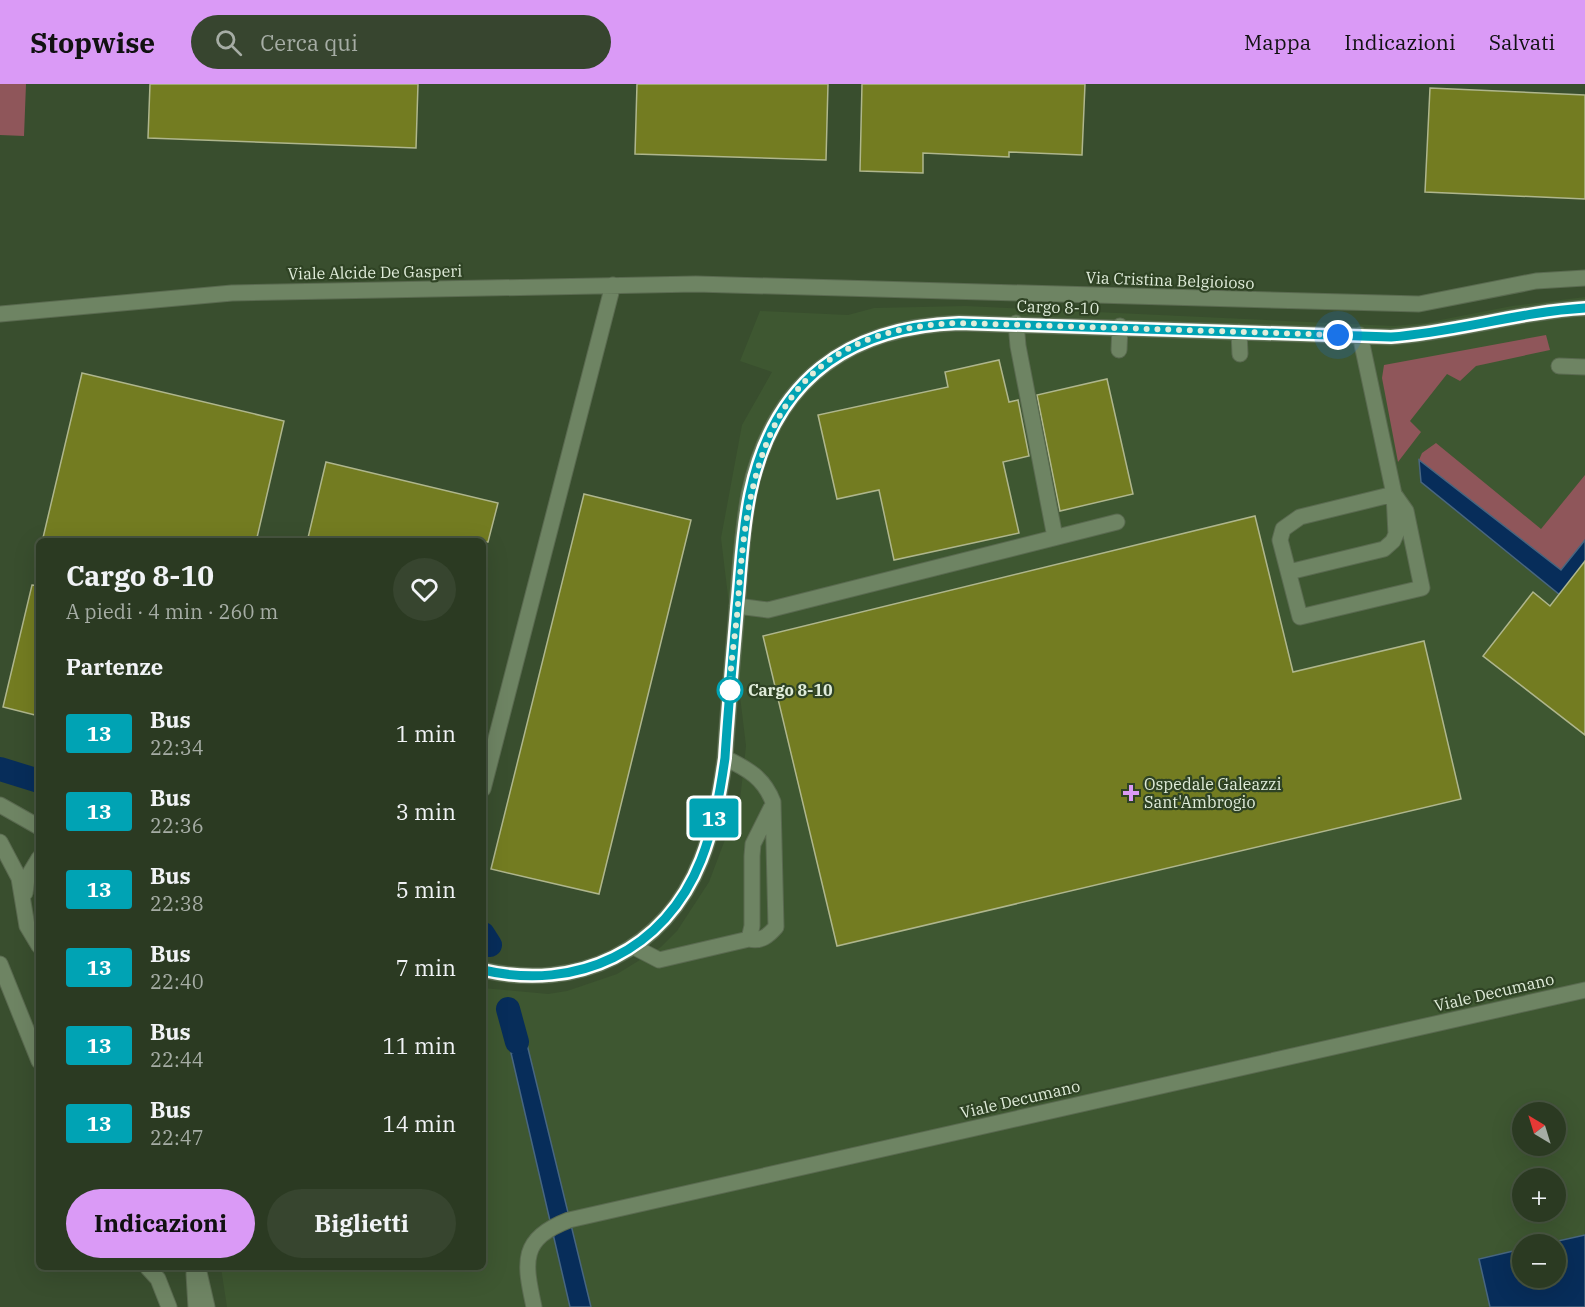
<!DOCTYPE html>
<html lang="it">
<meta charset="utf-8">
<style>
:root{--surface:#2b3a22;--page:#37452f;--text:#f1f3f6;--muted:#a6ada5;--line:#475440;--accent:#da9af6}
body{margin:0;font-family:"IBM Plex Serif",serif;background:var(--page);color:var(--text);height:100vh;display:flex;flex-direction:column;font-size:22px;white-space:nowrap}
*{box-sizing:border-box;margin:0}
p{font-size:20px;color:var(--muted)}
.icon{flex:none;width:33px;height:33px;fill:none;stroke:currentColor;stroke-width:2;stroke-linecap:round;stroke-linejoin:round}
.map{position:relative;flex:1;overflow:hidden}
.drawer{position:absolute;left:36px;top:454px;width:450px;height:732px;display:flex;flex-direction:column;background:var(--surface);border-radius:9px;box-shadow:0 6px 24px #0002,0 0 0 2px var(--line)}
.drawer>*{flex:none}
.badge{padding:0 12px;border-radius:4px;font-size:21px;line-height:39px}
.needle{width:39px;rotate:322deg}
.controls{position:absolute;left:1512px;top:1018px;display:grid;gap:12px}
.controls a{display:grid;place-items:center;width:54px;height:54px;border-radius:50%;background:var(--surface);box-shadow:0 6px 24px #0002,0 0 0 2px var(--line);font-size:30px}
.you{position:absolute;width:30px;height:30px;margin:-15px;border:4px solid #fff;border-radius:50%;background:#1a73e8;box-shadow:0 0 0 9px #1a73e833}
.map>.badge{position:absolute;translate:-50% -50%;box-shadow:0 0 0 3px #fff}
h2{padding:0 30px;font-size:22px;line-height:54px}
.round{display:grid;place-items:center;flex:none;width:63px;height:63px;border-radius:32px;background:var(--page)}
.summary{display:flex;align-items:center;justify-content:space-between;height:102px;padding:0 30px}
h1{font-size:28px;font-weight:700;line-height:45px}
.cta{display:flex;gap:12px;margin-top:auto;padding:12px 30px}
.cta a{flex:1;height:69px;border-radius:36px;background:var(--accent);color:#111;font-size:24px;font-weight:700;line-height:69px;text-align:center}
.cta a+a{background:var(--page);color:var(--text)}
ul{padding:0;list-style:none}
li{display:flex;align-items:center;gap:18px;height:78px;padding:0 30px}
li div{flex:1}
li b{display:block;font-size:22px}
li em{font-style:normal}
li .badge{min-width:66px;font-weight:700;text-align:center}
header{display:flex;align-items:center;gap:36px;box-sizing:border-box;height:84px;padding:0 30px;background:var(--accent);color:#111}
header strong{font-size:28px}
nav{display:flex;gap:33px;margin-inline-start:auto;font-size:21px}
.search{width:420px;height:54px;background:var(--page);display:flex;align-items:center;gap:15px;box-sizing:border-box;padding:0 21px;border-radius:33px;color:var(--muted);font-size:22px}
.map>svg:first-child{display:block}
.built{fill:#3e5731;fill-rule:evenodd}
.green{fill:#8f565a}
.water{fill:#072d5a;stroke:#486680;stroke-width:1.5}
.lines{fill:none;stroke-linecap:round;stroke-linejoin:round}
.canal{stroke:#072d5a;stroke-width:24}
.building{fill:#737c21;stroke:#afb68d;stroke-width:1.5}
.minor-casing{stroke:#5a6a50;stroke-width:17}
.minor{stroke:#6e8463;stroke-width:15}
.line-casing{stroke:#fff;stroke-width:14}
.line{stroke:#00a3b4;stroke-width:9}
.walk{stroke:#e0ecda;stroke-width:6;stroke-dasharray:0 10.8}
.stop-dot{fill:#fff;stroke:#00a3b4;stroke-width:3}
.poi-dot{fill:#da9af6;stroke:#2f4324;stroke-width:2}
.labels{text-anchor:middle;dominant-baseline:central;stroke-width:4.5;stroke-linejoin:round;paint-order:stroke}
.street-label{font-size:16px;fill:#e0ecda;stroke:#2f4324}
.stop-label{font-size:16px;font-weight:bold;fill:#e0ecda;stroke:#2f4324;text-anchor:start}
.poi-label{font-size:16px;fill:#e0ecda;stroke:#2f4324;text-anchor:start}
</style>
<header>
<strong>Stopwise</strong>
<div class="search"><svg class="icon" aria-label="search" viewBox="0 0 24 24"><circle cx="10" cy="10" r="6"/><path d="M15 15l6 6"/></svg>Cerca qui</div>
<nav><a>Mappa</a><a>Indicazioni</a><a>Salvati</a></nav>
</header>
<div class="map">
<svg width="1585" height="1223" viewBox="0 0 1585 1223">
<rect width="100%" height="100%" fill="#394e2e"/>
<!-- built -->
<path class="built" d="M1585,213V1223H227L221,1184H483V904L548,910L567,907L617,890L661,863L677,847L709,798L740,716L746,662L721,454L742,341L772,288L740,277L760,227L848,231L874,224L966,222L1394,242L1425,239L1512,222ZM1522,1029H1556V1062H1522ZM1522,1095H1556V1128H1522ZM1522,1161H1556V1194H1522Z"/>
<!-- green -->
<path class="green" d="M0,0H26L24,52L0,51Z
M1546,251L1550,266L1476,282L1460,297L1447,290L1410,337L1421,348L1398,378L1382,294L1384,281Z
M1436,359L1541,445L1585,391V456L1561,486L1419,376L1422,369Z"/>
<!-- water -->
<path class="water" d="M1419,376L1561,486L1585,456V479L1560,511L1421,398Z
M526,956L591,1223H570L511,969L519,967L517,958Z
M1585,1151V1223H1490L1479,1175L1522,1165V1194H1556V1161H1540Z"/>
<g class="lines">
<!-- canal -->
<path class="canal" d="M0,685L39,697
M483,850L490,861
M508,925L517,958"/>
</g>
<!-- building -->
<path class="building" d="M150,0H418L416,64L148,54Z
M637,0H828L826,76L635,70Z
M862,0H1085L1082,71L1009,68V73L923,69V89L860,87Z
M1430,4L1585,11V115L1425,108Z
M999,276L1009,318L1018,316L1029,372L1003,378L1019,449L894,476L879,406L837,415L818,331L948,303L945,288Z
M82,289L284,337L256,458H42Z
M1107,295L1133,410L1060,427L1037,311Z
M326,378L498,419L488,458H307Z
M584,410L691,436L599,810L491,785Z
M1255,432L1293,588L1424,557L1461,715L837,862L763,552Z
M1585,477V651L1483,572L1533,508L1550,522Z
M32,501L39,502V632L3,623Z"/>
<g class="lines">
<defs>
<path id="minor" d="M0,230L232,209L696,200L1419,220L1536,197L1585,194
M1016,239L1018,262L1055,453
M1239,248L1240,270
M1119,266L1120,242
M1559,282L1585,283
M1394,410L1406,427L1422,504L1300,533L1280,456L1283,445L1300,433Z
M1289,488L1384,465L1393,457L1396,450L1394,410L1360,251
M737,522L768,526L1117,438
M483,705L613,201
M0,721L39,743
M0,758L19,794L27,842L39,862
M25,809L27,794L39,774
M749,855L752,842V772L753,760L771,724
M634,863L659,876L749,855C761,858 768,852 776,843L773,718C764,694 748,685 725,674
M0,880L39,977
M483,886C577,908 665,867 701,776C714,743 720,709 725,674C728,624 733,574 737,524C740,486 742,448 749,410C773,298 847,243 959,239L1391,253C1456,248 1519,228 1585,224
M148,1184L158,1195L169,1223
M198,1184L207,1223
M194,1190L196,1223
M534,1223C524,1177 520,1155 569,1136L1585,906"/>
</defs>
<!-- minor casing -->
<use href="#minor" class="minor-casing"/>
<!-- minor -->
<use href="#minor" class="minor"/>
</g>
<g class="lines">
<defs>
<path id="line" d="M483,886C577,908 665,867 701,776C714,743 720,709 725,674C728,624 733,574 737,524C741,486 742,448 750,410C773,298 846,243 959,239L1391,253C1456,248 1519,228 1585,224"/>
</defs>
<!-- line casing -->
<use href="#line" class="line-casing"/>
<!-- line -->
<use href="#line" class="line"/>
<!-- walk -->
<path class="walk" d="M730,606C730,579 736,548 738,520C747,366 779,245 959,239L1338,251"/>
</g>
<!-- markers -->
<circle class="stop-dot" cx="730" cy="606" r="12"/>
<path class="poi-dot" d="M1128 700h6v6h6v6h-6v6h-6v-6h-6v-6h6z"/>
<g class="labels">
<!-- street labels -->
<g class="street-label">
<text transform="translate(375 188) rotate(-1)">Viale Alcide De Gasperi</text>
<text transform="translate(1170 196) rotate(2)">Via Cristina Belgioioso</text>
<text transform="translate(1058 223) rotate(2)">Cargo 8-10</text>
<text transform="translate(1494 908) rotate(-13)">Viale Decumano</text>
<text transform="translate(1020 1015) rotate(-13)">Viale Decumano</text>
</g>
<!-- stop labels -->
<g class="stop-label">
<text x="748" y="606">Cargo 8-10</text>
</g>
<!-- poi labels -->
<g class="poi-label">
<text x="1144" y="700">Ospedale Galeazzi<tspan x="1144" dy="18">Sant'Ambrogio</tspan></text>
</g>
</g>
</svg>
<div class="controls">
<a><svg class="needle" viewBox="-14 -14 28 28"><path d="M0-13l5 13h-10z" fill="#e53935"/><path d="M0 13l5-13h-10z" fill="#a6ada5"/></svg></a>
<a>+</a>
<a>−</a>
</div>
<div class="you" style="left:1338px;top:251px"></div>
<b class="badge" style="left:714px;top:734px;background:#00a3b4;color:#fff">13</b>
<section class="drawer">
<div class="summary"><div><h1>Cargo 8-10</h1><p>A piedi · 4 min · 260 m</p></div><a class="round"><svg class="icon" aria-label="heart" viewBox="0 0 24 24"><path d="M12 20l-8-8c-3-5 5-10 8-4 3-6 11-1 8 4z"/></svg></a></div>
<h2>Partenze</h2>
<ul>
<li><span class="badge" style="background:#00a3b4;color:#fff">13</span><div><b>Bus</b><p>22:34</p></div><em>1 min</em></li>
<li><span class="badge" style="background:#00a3b4;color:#fff">13</span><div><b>Bus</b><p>22:36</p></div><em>3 min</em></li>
<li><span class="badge" style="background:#00a3b4;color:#fff">13</span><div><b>Bus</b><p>22:38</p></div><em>5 min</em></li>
<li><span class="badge" style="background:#00a3b4;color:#fff">13</span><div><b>Bus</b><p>22:40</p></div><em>7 min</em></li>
<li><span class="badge" style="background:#00a3b4;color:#fff">13</span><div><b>Bus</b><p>22:44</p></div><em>11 min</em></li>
<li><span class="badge" style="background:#00a3b4;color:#fff">13</span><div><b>Bus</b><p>22:47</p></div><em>14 min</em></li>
</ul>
<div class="cta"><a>Indicazioni</a><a>Biglietti</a></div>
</section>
</div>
